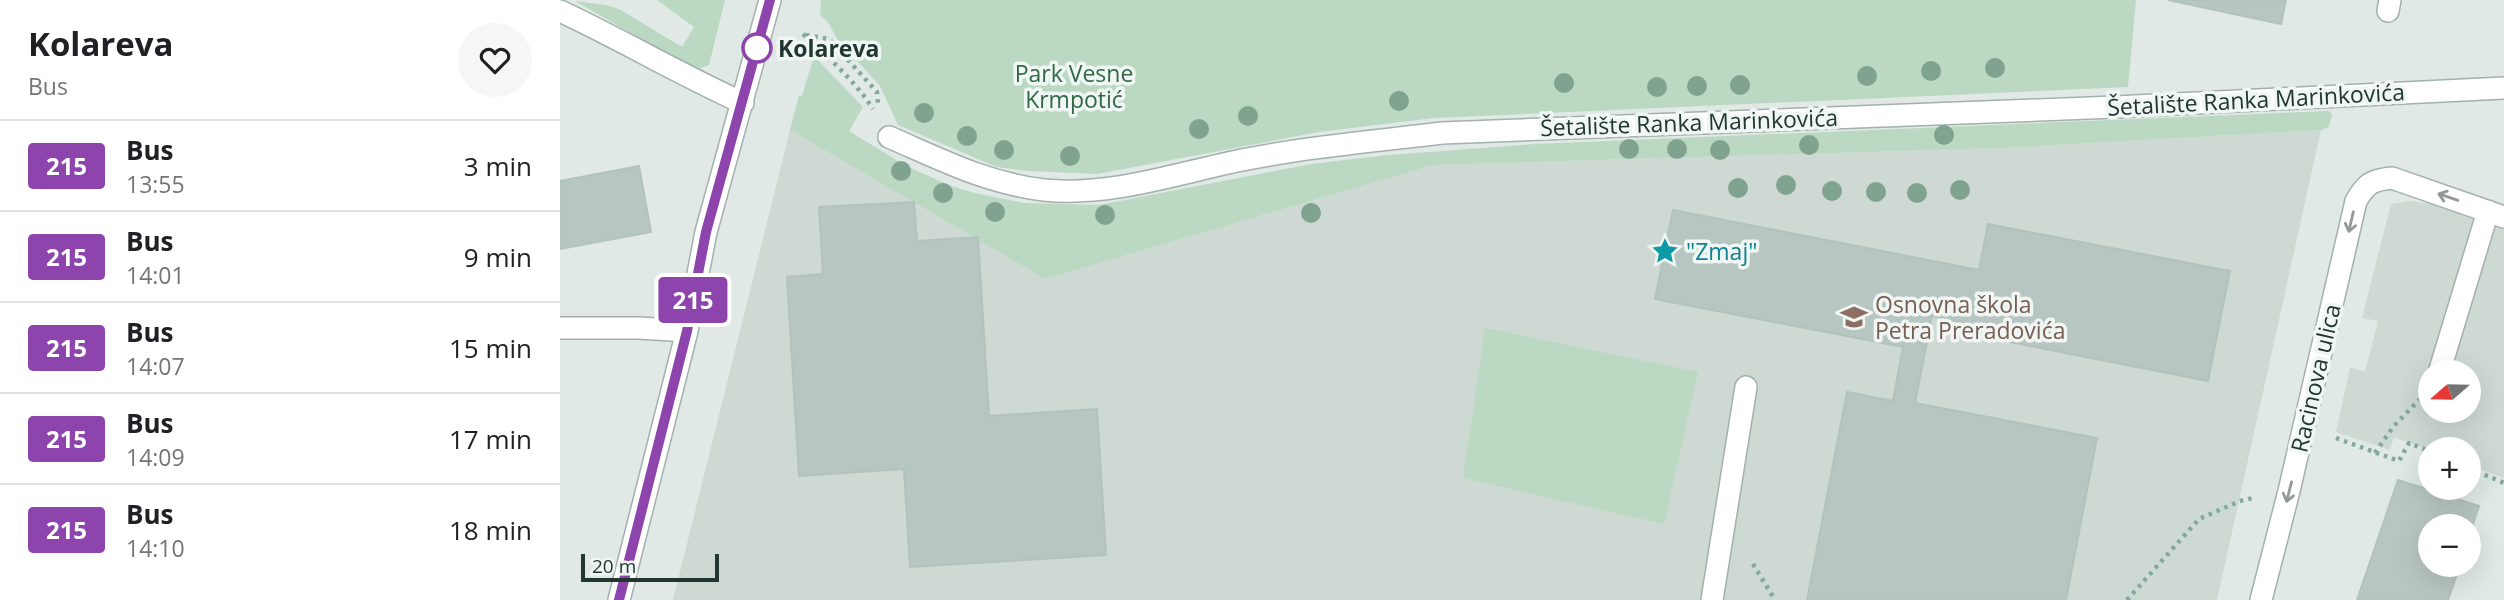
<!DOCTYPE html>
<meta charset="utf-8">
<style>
:root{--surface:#fff;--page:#f6f6f6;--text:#202124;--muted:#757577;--line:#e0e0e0}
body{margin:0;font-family:"Open Sans",sans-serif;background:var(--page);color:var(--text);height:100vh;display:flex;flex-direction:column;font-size:26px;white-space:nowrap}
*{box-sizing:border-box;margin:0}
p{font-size:23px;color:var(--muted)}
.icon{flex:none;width:38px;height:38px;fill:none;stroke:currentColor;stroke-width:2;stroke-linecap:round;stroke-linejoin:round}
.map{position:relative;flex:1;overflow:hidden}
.details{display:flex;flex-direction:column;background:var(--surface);width:560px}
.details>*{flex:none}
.badge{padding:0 14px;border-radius:5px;font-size:24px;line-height:46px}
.needle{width:46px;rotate:250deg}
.tools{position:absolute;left:1858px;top:360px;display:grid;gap:14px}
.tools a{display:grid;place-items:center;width:63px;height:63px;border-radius:50%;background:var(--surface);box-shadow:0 7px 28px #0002;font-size:35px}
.scale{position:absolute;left:21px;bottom:18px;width:138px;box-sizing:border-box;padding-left:7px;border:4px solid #223732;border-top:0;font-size:19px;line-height:24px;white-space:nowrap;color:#223732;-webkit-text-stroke:5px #f0f6f3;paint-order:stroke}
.map>.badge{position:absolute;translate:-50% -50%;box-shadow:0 0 0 4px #fff}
.round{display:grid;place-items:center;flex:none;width:74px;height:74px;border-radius:37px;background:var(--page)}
.head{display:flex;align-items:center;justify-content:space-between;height:119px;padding:0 28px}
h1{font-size:33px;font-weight:700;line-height:52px}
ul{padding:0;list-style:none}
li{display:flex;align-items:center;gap:21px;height:91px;padding:0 28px;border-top:2px solid var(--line)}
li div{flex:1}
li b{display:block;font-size:26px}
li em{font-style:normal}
li .badge{min-width:77px;font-weight:700;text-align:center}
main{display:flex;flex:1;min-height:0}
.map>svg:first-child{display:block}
.built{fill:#ced9d4;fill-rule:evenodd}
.green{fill:#bbd8c3}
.building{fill:#b8c6c1;stroke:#b3c2bc;stroke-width:2}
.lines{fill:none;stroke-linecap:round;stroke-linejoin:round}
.minor-casing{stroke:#a3b0ac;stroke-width:24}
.path{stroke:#83a99e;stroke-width:4.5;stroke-dasharray:3.5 5;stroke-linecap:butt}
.minor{stroke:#fff;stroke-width:21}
.tree{fill:#80a38f}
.oneway{stroke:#909b98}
.line-casing{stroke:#fff;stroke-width:16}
.line{stroke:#8e44ad;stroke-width:10}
.stop-dot{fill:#fff;stroke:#8e44ad;stroke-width:3.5}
.labels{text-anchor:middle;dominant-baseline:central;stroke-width:7;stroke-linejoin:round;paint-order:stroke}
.stop-label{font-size:23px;font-weight:bold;fill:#223732;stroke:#f0f6f3;text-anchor:start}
.park-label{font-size:23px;fill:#316948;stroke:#f0f6f3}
.street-label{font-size:23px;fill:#223732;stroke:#f0f6f3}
.culture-label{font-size:23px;fill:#0d838f;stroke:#f0f6f3;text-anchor:start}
.education-label{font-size:23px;fill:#785e54;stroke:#f0f6f3;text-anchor:start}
</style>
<main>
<section class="details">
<div class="head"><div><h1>Kolareva</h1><p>Bus</p></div><a class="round"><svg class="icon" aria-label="heart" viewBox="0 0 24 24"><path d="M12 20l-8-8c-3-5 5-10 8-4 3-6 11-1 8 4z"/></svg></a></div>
<ul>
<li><span class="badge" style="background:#8e44ad;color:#fff">215</span><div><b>Bus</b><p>13:55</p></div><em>3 min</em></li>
<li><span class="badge" style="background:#8e44ad;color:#fff">215</span><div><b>Bus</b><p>14:01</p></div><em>9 min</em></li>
<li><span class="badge" style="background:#8e44ad;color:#fff">215</span><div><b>Bus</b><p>14:07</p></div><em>15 min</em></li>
<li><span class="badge" style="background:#8e44ad;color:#fff">215</span><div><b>Bus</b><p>14:09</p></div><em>17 min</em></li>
<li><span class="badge" style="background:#8e44ad;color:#fff">215</span><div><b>Bus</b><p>14:10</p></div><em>18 min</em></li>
</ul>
</section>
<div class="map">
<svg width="1944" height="600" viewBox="0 0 1944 600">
<rect width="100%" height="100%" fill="#e0e9e5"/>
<!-- built -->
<path class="built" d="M230,130L485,279L873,165L1440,148L1761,130L1657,600H113Z
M1850,201L1872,204L1944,229V478L1909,465V450L1871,451L1834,437L1830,450L1776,432L1790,367L1805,372L1818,321L1802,318L1831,204ZM1871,373H1909V411H1871Z"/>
<!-- green -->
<path class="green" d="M97,0H165L149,65L135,70L15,1L46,5L59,9L122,47L134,27Z
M261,0H1576L1568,87L874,118L759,132L537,174L469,171L437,167L338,125L320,86L277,39L268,22L260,15Z
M254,56L303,107L289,131L346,166L391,186L415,193L464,203L539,205L751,164L828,155L975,144L1768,111L1772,114L1769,127L1761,130L1441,148L873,165L485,279L230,130L239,95L242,96Z
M925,328L1138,372L1104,524L903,478Z"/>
<!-- building -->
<path class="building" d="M1608,0H1726L1721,24Z
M79,166L91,232L0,249V181Z
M354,202L357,241L418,237L429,416L537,409L546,555L350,567L344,469L239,476L227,277L263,274L259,207Z
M1113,210L1419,270L1428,224L1670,271L1648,381L1409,334L1411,324L1372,316L1355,403L1537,438L1506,600H1247L1287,392L1333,401L1343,347L1095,299Z
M1838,480L1919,506L1909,536V527H1871V565H1900L1888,600H1797Z"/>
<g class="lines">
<defs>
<path id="minor" d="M0,11C62,40 121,75 183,103
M1828,11L1830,0
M329,137C382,160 426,183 484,190C550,197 618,173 682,160C748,147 815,141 882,133L1555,107L1944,88
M0,328H79L127,331
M1879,373L1928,211
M59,600L127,331L146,232L210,0
M1152,600L1186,387
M1701,600L1729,491L1796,201C1806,184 1811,180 1832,178L1944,217"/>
</defs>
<!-- minor casing -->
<use href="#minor" class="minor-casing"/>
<!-- path -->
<path class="path" d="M243,34C267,56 295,81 313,109
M246,35L269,39L317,92L318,104
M1776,438L1839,461L1849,443L1871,452
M1815,453L1833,427L1860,399
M1909,468L1944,483
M1193,564L1215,600
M1567,600L1639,519L1680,501L1693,498"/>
<!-- minor -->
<use href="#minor" class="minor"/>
</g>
<!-- trees -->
<g class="tree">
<circle cx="1435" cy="68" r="10"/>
<circle cx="1371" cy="71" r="10"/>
<circle cx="1307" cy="76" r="10"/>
<circle cx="1004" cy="83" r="10"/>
<circle cx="1180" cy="85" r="10"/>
<circle cx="1137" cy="86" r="10"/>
<circle cx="1097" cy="87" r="10"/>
<circle cx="839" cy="101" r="10"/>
<circle cx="364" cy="113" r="10"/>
<circle cx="688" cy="116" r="10"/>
<circle cx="639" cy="129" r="10"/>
<circle cx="1384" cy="135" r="10"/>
<circle cx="407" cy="136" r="10"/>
<circle cx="1249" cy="145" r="10"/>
<circle cx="1069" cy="149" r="10"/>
<circle cx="1117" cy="149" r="10"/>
<circle cx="444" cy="150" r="10"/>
<circle cx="1160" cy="150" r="10"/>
<circle cx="510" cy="156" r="10"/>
<circle cx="341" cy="171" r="10"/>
<circle cx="1226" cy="185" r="10"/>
<circle cx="1178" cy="188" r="10"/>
<circle cx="1400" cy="190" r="10"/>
<circle cx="1272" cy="191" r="10"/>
<circle cx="1316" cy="192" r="10"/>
<circle cx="383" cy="193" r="10"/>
<circle cx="1357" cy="193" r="10"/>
<circle cx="435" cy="212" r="10"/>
<circle cx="751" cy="213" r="10"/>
<circle cx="545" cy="215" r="10"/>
</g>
<!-- one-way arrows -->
<defs><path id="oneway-shaft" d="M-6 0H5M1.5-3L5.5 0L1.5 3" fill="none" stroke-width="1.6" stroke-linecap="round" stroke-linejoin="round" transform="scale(1.75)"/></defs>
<g class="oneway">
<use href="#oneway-shaft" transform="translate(1888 197) rotate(-161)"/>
<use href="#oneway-shaft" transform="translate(1791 222) rotate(103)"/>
<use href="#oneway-shaft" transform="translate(1729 492) rotate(104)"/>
</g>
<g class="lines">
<defs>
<path id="line" d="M59,600L127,331L146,232L210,0"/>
</defs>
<!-- line casing -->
<use href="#line" class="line-casing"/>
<!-- line -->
<use href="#line" class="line"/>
</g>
<!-- icons -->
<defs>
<symbol id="sight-bare" viewBox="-9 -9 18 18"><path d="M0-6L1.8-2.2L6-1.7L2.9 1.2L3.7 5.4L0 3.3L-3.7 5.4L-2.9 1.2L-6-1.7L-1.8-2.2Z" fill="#0f9aa8" stroke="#f0f6f3" stroke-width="2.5" paint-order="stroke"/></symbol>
<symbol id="school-bare" viewBox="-9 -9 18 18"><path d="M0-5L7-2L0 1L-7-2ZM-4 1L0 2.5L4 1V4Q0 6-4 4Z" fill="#8d6e63" stroke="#f0f6f3" stroke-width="2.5" paint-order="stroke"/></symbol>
</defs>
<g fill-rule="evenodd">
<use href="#sight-bare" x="1086" y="232" width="38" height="38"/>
<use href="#school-bare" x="1275" y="298" width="38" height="38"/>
</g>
<!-- markers -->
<circle class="stop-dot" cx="197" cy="48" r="14"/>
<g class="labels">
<!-- stop labels -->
<g class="stop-label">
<text x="218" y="48">Kolareva</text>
</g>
<!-- park labels -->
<g class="park-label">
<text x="514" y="73">Park Vesne<tspan x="514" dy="26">Krmpotić</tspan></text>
</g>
<!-- street labels -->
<g class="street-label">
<text transform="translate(1696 99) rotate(-3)">Šetalište Ranka Marinkovića</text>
<text transform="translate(1129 122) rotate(-2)">Šetalište Ranka Marinkovića</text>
<text transform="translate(1755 378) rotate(-77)">Racinova ulica</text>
</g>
<!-- culture labels -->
<g class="culture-label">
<text x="1126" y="251">"Zmaj"</text>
</g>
<!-- education labels -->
<g class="education-label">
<text x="1315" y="304">Osnovna škola<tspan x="1315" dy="26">Petra Preradovića</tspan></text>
</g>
</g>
</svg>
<div class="tools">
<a><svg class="needle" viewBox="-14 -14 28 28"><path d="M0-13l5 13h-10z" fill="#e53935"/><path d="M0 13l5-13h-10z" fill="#757577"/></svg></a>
<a>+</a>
<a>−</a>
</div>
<div class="scale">20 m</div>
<b class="badge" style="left:133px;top:300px;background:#8e44ad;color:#fff">215</b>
</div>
</main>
